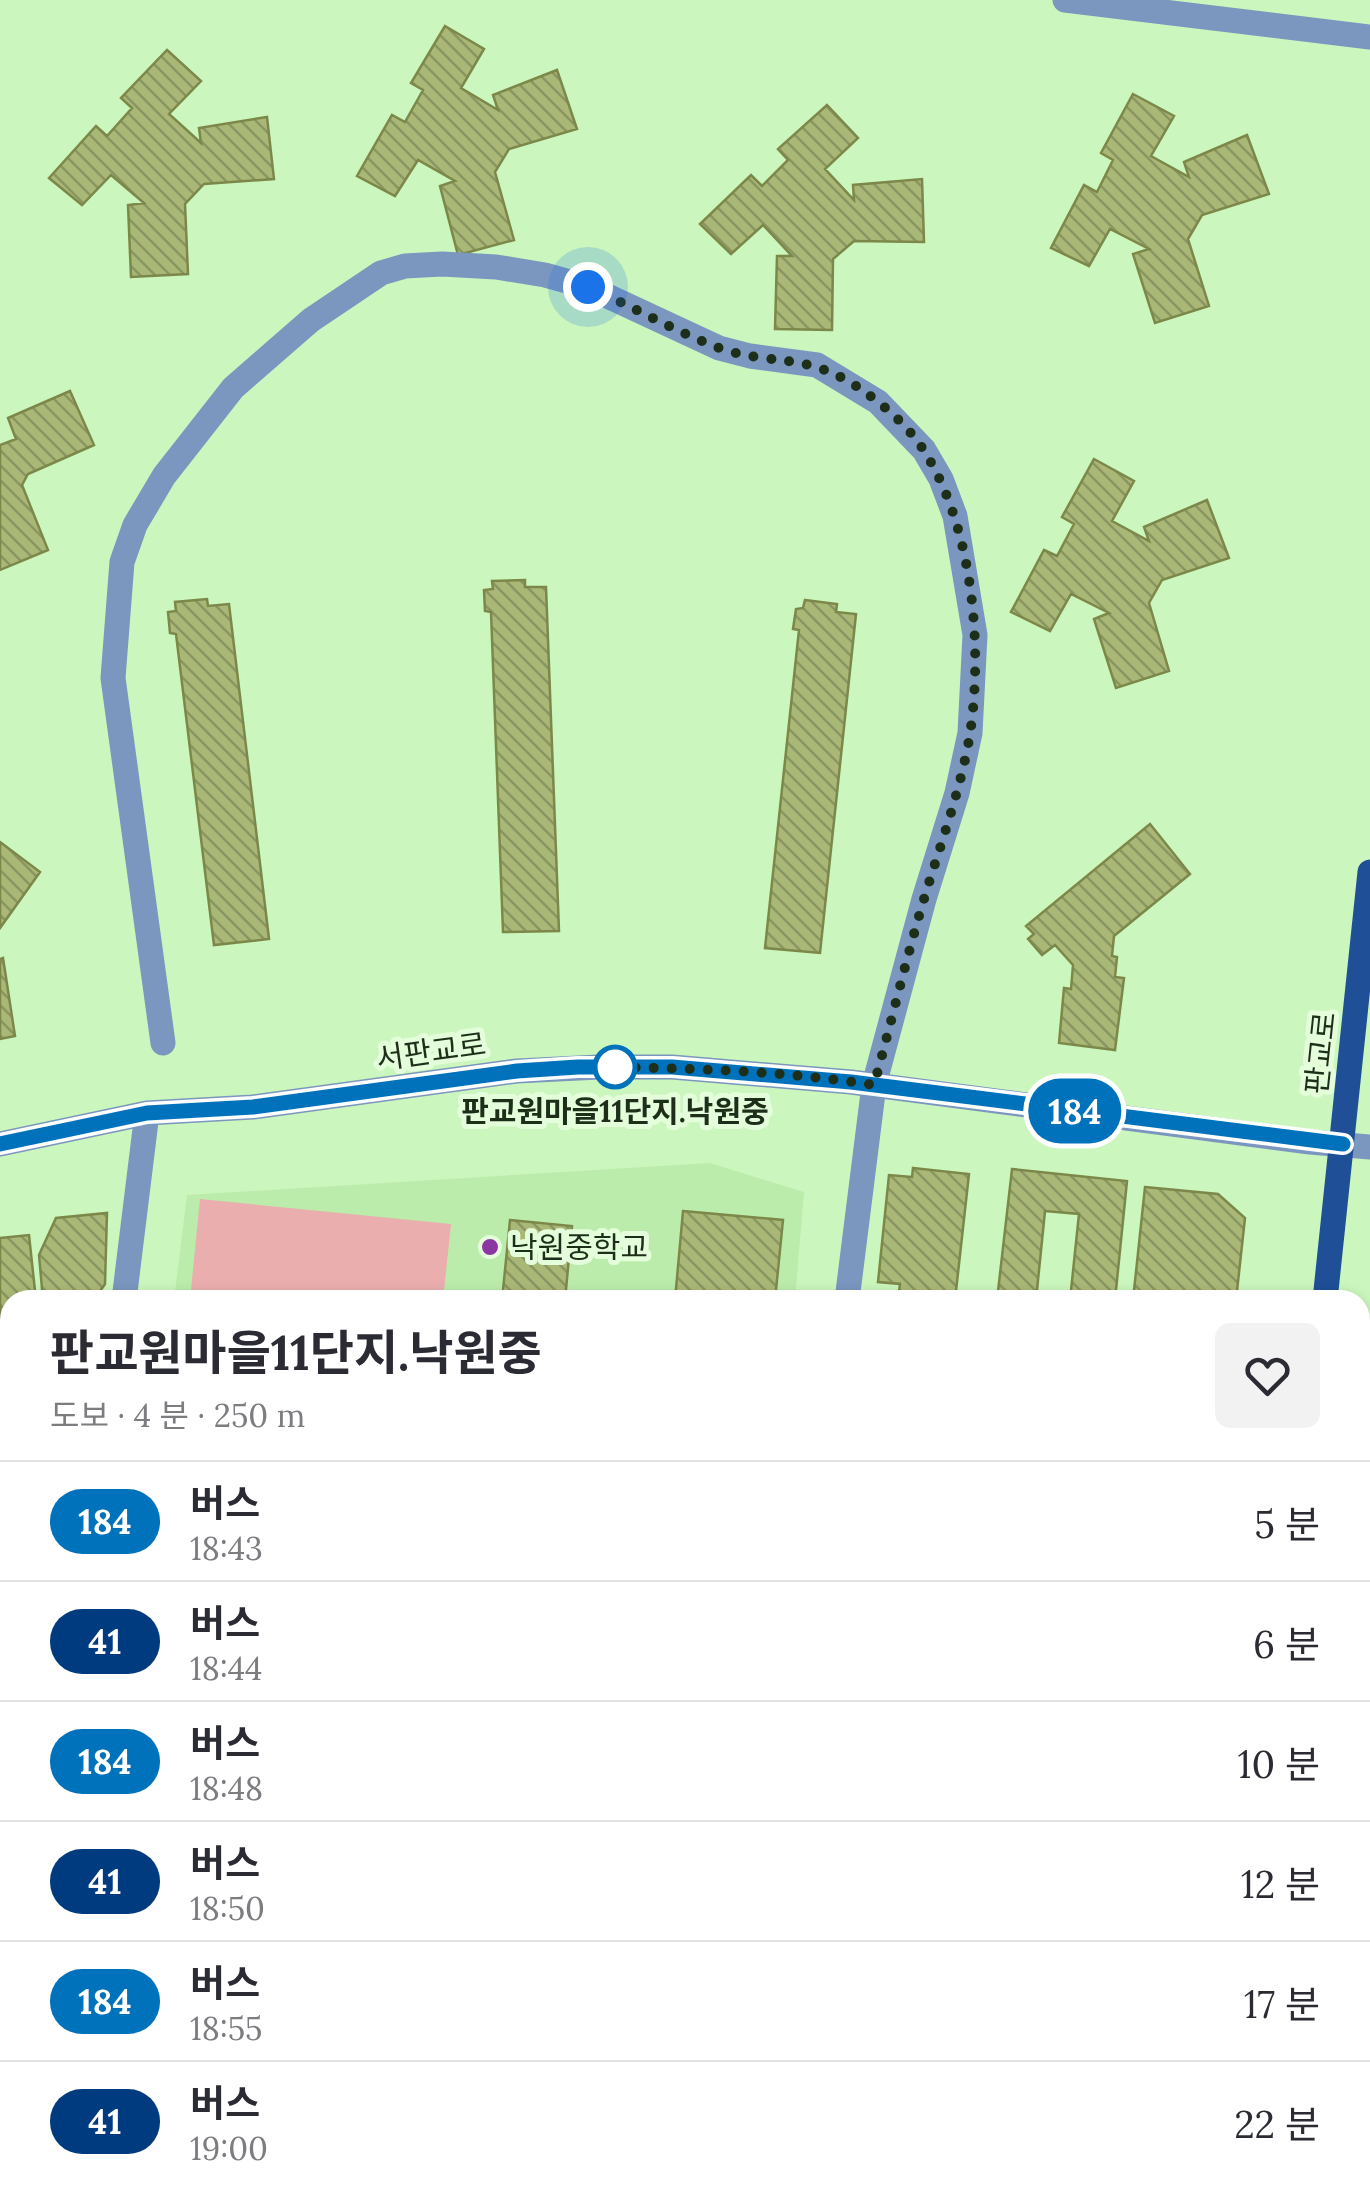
<!DOCTYPE html>
<html lang="ko">
<meta charset="utf-8">
<style>
:root{--surface:#fff;--page:#f2f2f3;--text:#2b2b33;--muted:#7c7c81;--line:#e1e1e2}
body{margin:0;font-family:Lora,"Noto Sans KR",serif;background:var(--page);color:var(--text);height:100vh;display:flex;flex-direction:column;font-size:38px;white-space:nowrap}
*{box-sizing:border-box;margin:0}
p{font-size:32px;color:var(--muted)}
.icon{flex:none;width:55px;height:55px;fill:none;stroke:currentColor;stroke-width:2;stroke-linecap:round;stroke-linejoin:round}
.map{position:relative;flex:1;overflow:hidden}
.panel{position:absolute;left:0px;top:1290px;width:1370px;height:910px;display:flex;flex-direction:column;background:var(--surface);border-radius:30px 30px 0 0;box-shadow:0 5px 15px #0003}
.panel>*{flex:none}
.badge{padding:0 20px;border-radius:32px;font-size:35px;line-height:65px}
.you{position:absolute;width:50px;height:50px;margin:-25px;border:8px solid #fff;border-radius:50%;background:#1a73e8;box-shadow:0 0 0 15px #1a73e833}
.map>.badge{position:absolute;translate:-50% -50%;box-shadow:0 0 0 5px #fff}
.round{display:grid;place-items:center;flex:none;width:105px;height:105px;border-radius:15px;background:var(--page)}
.overview{display:flex;align-items:center;justify-content:space-between;height:170px;padding:0 50px}
h1{font-size:48px;font-weight:700;line-height:75px}
ul{padding:0;list-style:none}
li{display:flex;align-items:center;gap:30px;height:120px;padding:0 50px;border-top:2px solid var(--line)}
li div{flex:1}
li b{display:block;font-size:38px}
li em{font-style:normal}
li .badge{min-width:110px;font-weight:700;text-align:center}
.map>svg:first-child{display:block}
.built{fill:#bcecac}
.green{fill:#eaaeae}
.park{fill:url(#park-tufts)}
.building{fill:url(#building-back-hatch);stroke:#7c8849;stroke-width:2.5}
.lines{fill:none;stroke-linecap:round;stroke-linejoin:round}
.path{stroke:#7c9b72;stroke-width:6;stroke-dasharray:5 8;stroke-linecap:butt}
.minor{stroke:#7b96bf;stroke-width:25}
.major{stroke:#1e4f97;stroke-width:25}
.line-casing{stroke:#fff;stroke-width:22}
.line{stroke:#0072bc;stroke-width:15}
.walk{stroke:#1e2f19;stroke-width:10;stroke-dasharray:0 18}
.stop-dot{fill:#fff;stroke:#0072bc;stroke-width:5}
.poi-dot{fill:#8c36a3;stroke:#e4fedc;stroke-width:4}
.labels{text-anchor:middle;dominant-baseline:central;stroke-width:10;stroke-linejoin:round;paint-order:stroke}
.street-label{font-size:30px;fill:#1e2f19;stroke:#e4fedc}
.stop-label{font-size:30px;font-weight:bold;fill:#1e2f19;stroke:#e4fedc}
.poi-label{font-size:30px;fill:#1e2f19;stroke:#e4fedc;text-anchor:start}
</style>
<div class="map">
<svg width="1370" height="2200" viewBox="0 0 1370 2200">
<defs>
<pattern id="park-tufts" width="24" height="20" patternUnits="userSpaceOnUse" patternTransform="scale(2.5)"><rect width="24" height="20" fill="#eaaeae"/><path d="M3 7l-1-3M5 7V3M7 7l1-3M15 17l-1-3M17 17v-4M19 17l1-3" fill="none" stroke="#c89695"/></pattern>
<pattern id="building-back-hatch" width="6" height="6" patternUnits="userSpaceOnUse" patternTransform="scale(2.5)"><rect width="6" height="6" fill="#aab877"/><path d="M-1 5l2 2M0 0l6 6M5-1l2 2" fill="none" stroke="#8a9661"/></pattern>
</defs>
<rect width="100%" height="100%" fill="#cbf6bd"/>
<!-- built -->
<path class="built" d="M710,1163L804,1192L795,1300H174L187,1195Z
M0,1600L10,1601V1735L0,1734Z"/>
<!-- green -->
<path class="green" d="M200,1199L451,1224L443,1300H190Z"/>
<!-- park -->
<path class="park" d="M10,1361V1593L0,1592V1362Z
M1370,1971V2138L1360,2137V2066Z"/>
<!-- building -->
<path class="building" d="M445,26L484,49L461,88L498,110L493,95L557,70L577,129L509,149L495,172L514,240L458,255L440,186L455,181L418,160L395,196L357,176L392,115L405,122L423,90L411,83Z
M167,50L201,81L169,114L201,143L199,128L267,117L274,179L204,184L185,204L188,274L131,277L128,205L144,203L111,175L82,205L49,178L96,126L107,136L132,108L121,98Z
M1133,94L1174,116L1151,156L1189,177L1184,162L1247,135L1269,194L1202,215L1188,239L1209,306L1155,323L1133,254L1149,249L1110,229L1089,266L1051,248L1084,185L1097,192L1113,160L1101,153Z
M827,105L858,138L825,169L854,200L853,185L922,179L924,242L854,241L833,259L832,330L775,329L777,256H792L763,225L731,254L700,224L751,175L762,186L788,160L778,149Z
M70,391L94,445L28,474L22,485L48,550L0,570V445L16,439L8,418Z
M1094,459L1134,481L1112,521L1149,541L1144,527L1207,500L1229,558L1162,580L1149,603L1169,671L1116,688L1094,619L1109,613L1071,594L1050,631L1011,612L1044,550L1057,556L1074,524L1062,517Z
M525,580V587H546L559,931L503,932L491,612L485,611L484,590L493,589L492,581Z
M207,599L208,606L229,604L269,939L214,945L176,634L170,633L168,612L176,611L175,602Z
M805,600L837,604L836,612L856,614L820,953L765,948L799,630L793,629L796,609L803,608Z
M1150,824L1190,874L1114,936L1112,956L1117,957L1115,977L1124,978L1115,1050L1059,1043L1064,988L1071,989L1073,965L1055,945L1042,955L1028,939L1034,934L1026,926Z
M0,842L40,872L0,928Z
M3,958L15,1036L0,1039V959Z
M913,1168L969,1174L955,1300H898L900,1284L878,1282L889,1175L912,1177Z
M1012,1169L1127,1181L1115,1300H1070L1079,1214L1045,1211L1036,1300H997Z
M1145,1187L1218,1194L1245,1218L1236,1300H1133Z
M683,1211L783,1220L775,1300H675Z
M107,1213L105,1284L94,1300H43L39,1255L56,1218Z
M510,1220L572,1226L565,1300H502Z
M29,1235L36,1300H10V1321L0,1322V1238Z
M0,1606L10,1607V1651H0Z
M0,1690L10,1691V1727L0,1726Z
M0,1771L10,1772V1832L0,1831Z
M0,1878L10,1879V2017L0,2016Z
M0,2073L10,2074V2127L0,2126Z
M0,2147L10,2148V2190H18L17,2200H0Z
M72,2190H153L152,2200H71Z
M175,2190H255L254,2200H174Z
M291,2190H345L363,2192L362,2200H290Z
M472,2190H526V2200H489V2195L472,2194Z
M573,2190H663L662,2200L572,2198Z
M712,2190H772L771,2200H711Z
M912,2190H987L986,2200H911Z
M1051,2190H1124L1123,2200H1053Z"/>
<g class="lines">
<!-- path -->
<path class="path" d="M0,1743L10,1744
M1360,1887L1370,1888"/>
<!-- minor -->
<path class="minor" d="M1065,0L1370,37
M163,1043L113,678L122,562L135,525L164,476L233,388L311,320L381,273L405,266L442,264L496,267L545,275L588,287L719,348L750,356L817,365L878,402L924,450L941,479L955,516L975,635L970,733L957,793L924,899L874,1085L847,1300
M0,1144L147,1113L253,1107L517,1071L599,1067H672L851,1082L1310,1142L1370,1147
M124,1300L147,1113
M0,1347L10,1346
M0,1862L10,1863
M0,2051L10,2052
M1360,2180L1370,2181
M35,2200L36,2190
M543,2200L544,2190
M1007,2200L1008,2190"/>
<!-- major -->
<path class="major" d="M1325,1300L1370,872
M1360,1660L1370,1558
M1235,2200L1236,2190
M1312,2200L1313,2190"/>
</g>
<g class="lines">
<defs>
<path id="line" d="M0,1144L147,1113L253,1107L517,1071L578,1067H672L851,1082L1343,1144"/>
</defs>
<!-- line casing -->
<use href="#line" class="line-casing"/>
<!-- line -->
<use href="#line" class="line"/>
<!-- walk -->
<path class="walk" d="M588,287C632,306 674,331 719,348C770,366 804,352 856,386C882,403 910,427 926,454C973,530 983,647 970,734C960,794 938,851 921,909C904,968 890,1027 874,1085C784,1071 690,1068 599,1067H615"/>
</g>
<!-- markers -->
<circle class="stop-dot" cx="615" cy="1067" r="20"/>
<circle class="poi-dot" cx="490" cy="1247" r="10"/>
<g class="labels">
<!-- street labels -->
<g class="street-label">
<text transform="translate(431 1051) rotate(-8)">서판교로</text>
<text transform="translate(1320 1053) rotate(-84)">판교로</text>
</g>
<!-- stop labels -->
<g class="stop-label">
<text x="615" y="1111">판교원마을11단지.낙원중</text>
</g>
<!-- poi labels -->
<g class="poi-label">
<text x="510" y="1247">낙원중학교</text>
</g>
</g>
</svg>
<div class="you" style="left:588px;top:287px"></div>
<b class="badge" style="left:1075px;top:1111px;background:#0072bc;color:#fff">184</b>
<section class="panel">
<div class="overview"><div><h1>판교원마을11단지.낙원중</h1><p>도보 · 4 분 · 250 m</p></div><a class="round"><svg class="icon" aria-label="heart" viewBox="0 0 24 24"><path d="M12 20l-8-8c-3-5 5-10 8-4 3-6 11-1 8 4z"/></svg></a></div>
<ul>
<li><span class="badge" style="background:#0072bc;color:#fff">184</span><div><b>버스</b><p>18:43</p></div><em>5 분</em></li>
<li><span class="badge" style="background:#003b80;color:#fff">41</span><div><b>버스</b><p>18:44</p></div><em>6 분</em></li>
<li><span class="badge" style="background:#0072bc;color:#fff">184</span><div><b>버스</b><p>18:48</p></div><em>10 분</em></li>
<li><span class="badge" style="background:#003b80;color:#fff">41</span><div><b>버스</b><p>18:50</p></div><em>12 분</em></li>
<li><span class="badge" style="background:#0072bc;color:#fff">184</span><div><b>버스</b><p>18:55</p></div><em>17 분</em></li>
<li><span class="badge" style="background:#003b80;color:#fff">41</span><div><b>버스</b><p>19:00</p></div><em>22 분</em></li>
</ul>
</section>
</div>
